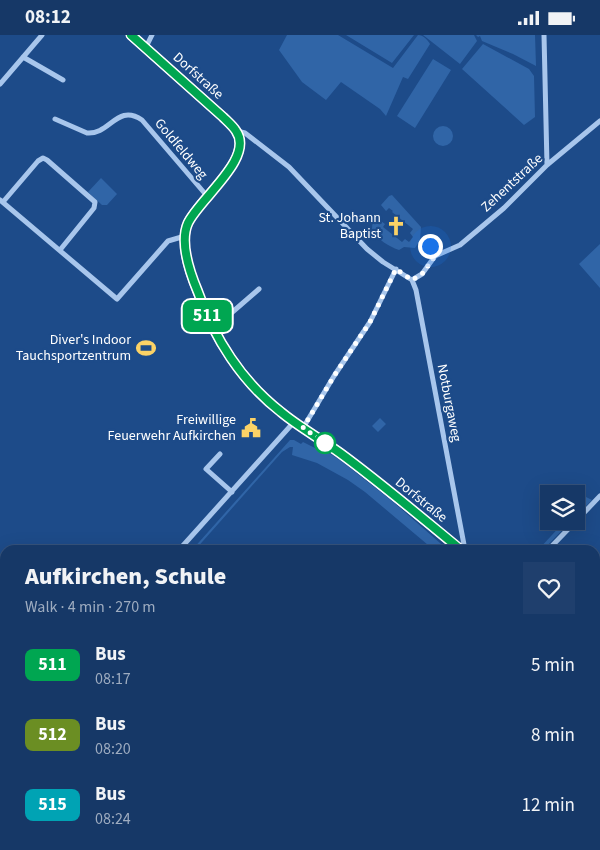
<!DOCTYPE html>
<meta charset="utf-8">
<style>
:root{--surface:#163867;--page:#1f3f6d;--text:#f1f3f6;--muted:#9eacc0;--line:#35527b}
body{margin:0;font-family:"Source Sans 3",sans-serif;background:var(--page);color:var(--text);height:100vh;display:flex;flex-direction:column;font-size:19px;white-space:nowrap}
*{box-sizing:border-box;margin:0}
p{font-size:16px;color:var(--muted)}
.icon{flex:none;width:28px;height:28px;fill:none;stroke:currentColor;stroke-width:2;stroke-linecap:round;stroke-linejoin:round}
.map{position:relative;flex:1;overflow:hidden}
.side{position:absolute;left:0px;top:510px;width:600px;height:305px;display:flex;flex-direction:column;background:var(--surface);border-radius:15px 15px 0 0;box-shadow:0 5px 20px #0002,0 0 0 1px var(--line)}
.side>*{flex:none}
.badge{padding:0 10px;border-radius:8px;font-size:18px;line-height:32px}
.controls{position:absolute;left:540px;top:450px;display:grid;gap:10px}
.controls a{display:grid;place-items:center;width:45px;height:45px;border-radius:0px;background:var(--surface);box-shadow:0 5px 20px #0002,0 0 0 1px var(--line);font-size:25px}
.you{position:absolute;width:25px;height:25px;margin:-12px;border:4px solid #fff;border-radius:50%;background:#1a73e8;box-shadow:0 0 0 8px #1a73e833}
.map>.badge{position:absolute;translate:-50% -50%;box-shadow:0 0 0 2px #fff}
.round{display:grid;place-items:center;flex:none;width:52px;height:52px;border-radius:0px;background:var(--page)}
.head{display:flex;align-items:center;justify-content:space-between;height:85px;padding:0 25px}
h1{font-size:24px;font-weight:800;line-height:38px}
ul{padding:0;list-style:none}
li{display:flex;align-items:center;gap:15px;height:70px;padding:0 25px}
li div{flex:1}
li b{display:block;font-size:19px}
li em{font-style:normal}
li .badge{min-width:55px;font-weight:700;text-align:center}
.status{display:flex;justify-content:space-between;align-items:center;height:35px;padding:0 25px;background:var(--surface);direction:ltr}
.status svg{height:14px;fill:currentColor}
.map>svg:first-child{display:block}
.green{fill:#3065a7}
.water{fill:#3d5f8c;stroke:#9bc0ed}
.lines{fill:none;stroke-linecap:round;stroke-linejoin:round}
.street{stroke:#a8c6ec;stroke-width:5}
.secondary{stroke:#d4e3f9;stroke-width:10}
.line-casing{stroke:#fff;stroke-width:11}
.line{stroke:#00a651;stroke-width:8}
.walk{stroke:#fff;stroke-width:5;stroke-dasharray:0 9}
.stop-dot{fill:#fff;stroke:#00a651;stroke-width:2.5}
.labels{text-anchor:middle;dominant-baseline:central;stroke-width:4.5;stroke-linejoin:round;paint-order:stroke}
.street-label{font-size:14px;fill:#fff;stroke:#1d4b89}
.poi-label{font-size:14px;fill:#fff;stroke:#1d4b89;text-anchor:end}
</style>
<div class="status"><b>08:12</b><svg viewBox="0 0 49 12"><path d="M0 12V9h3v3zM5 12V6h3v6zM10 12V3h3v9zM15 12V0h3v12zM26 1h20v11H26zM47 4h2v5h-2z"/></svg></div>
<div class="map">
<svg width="600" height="815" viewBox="0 0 600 815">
<rect width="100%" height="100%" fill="#1d4b89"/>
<!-- green -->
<path class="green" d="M287,0H338L393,33L418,0C423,0 428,5 430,9L408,44L403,42L386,81L380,74L341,47L326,65L302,47L279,15Z
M346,0H414L392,28Z
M423,0H474L477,6L460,29Z
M476,0H535L536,31L513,19L482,6L480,1L478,2Z
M483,9L529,34L534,41L535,82L524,90L462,34Z
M433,24L451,35L415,93L397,81Z
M433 101a10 10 0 1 1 20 0a10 10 0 1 1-20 0Z
M101,143L117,159L107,170H102L88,157Z
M392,160L421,192L420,205L415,213L404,212L399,215C388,211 378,205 372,194L373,180L385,189L383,192L402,207L405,204L409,207L413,202L410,198L413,194L392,177L393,176L389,173L386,176L381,170L389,161Z
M600,209V253L579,229Z
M380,383L386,389L378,397L372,391Z
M290,405H294L301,409L303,407L321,416L329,418L341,426L391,465L448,515H434L365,457L348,445L317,428L292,420L293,412H290L282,417L195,515H192Z
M584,461L592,465L576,481V471Z
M565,486H571L543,515H538Z
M600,545V569L595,573V548Z
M44,810H66L67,815H45Z"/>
<!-- water -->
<path class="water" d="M600,572V614L595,617V576Z
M5,744V773L0,774V745Z"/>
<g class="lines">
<!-- street -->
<path class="street" d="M544,0L547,130
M146,12L152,0
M23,22L63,45
M0,49L42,0
M55,84L87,98C110,100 117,68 142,85L207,161
M237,96L245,98L289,132L367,214L383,227L412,245L416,255L465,515
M0,165L117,264L168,206L185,201
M3,167L38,126L43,123L47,125L95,167L94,173L60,215
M435,221L460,210L504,173L547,130L600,86
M412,245L422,239L435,221L428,209L421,208
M214,293L259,254
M303,393L334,341L370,287L396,234
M220,419L206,434L232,457
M576,486L600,461
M179,515L294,387
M548,515L576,486
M595,731L600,728
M442,815L451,810"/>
<!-- secondary -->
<path class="secondary" d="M131,0L223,82C227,86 233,91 236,96C255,123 198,164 188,188C179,208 190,238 198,258C214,303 242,347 281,377C300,393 323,405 343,420C383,451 422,483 461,515
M595,681L600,685"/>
</g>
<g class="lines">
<defs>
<path id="line" d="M131,0L223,82C227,86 233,91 236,96C255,123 199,164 188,188C179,208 190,238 198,257C214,303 242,347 281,377C299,392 321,404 340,418C381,448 421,482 461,515"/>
</defs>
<!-- line casing -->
<use href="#line" class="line-casing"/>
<!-- line -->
<use href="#line" class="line"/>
<!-- walk -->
<path class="walk" d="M325,408L329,410L303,393L334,341L370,287L396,234L412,245L422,239L435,221L430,211"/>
</g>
<!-- icons -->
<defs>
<symbol id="church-bare" viewBox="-9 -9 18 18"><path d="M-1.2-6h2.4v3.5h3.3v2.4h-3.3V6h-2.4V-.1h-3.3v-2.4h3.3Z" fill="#fbd266" stroke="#1d4b89" stroke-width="2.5" paint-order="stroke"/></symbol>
<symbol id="stadium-bare" viewBox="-9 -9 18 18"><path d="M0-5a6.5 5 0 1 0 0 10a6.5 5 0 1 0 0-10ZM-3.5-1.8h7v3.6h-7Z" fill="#fbd266" stroke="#1d4b89" stroke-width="2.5" paint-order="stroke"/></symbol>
<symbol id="civic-bare" viewBox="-9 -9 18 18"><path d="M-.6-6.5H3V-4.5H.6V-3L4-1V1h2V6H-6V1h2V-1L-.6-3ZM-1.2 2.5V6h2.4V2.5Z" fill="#fbd266" stroke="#1d4b89" stroke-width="2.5" paint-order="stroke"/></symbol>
</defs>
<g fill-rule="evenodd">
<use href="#church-bare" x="382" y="177" width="28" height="28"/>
<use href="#stadium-bare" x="132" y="299" width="28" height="28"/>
<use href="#civic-bare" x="237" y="379" width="28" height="28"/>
</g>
<!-- markers -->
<circle class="stop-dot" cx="325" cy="408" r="10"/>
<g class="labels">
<!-- street labels -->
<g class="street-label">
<text transform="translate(198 41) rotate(42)">Dorfstraße</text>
<text transform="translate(181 114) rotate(50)">Goldfeldweg</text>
<text transform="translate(512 148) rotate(-43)">Zehentstraße</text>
<text transform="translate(449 368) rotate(79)">Notburgaweg</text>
<text transform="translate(421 465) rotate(39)">Dorfstraße</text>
</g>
<!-- poi labels -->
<g class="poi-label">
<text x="381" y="183">St. Johann<tspan x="381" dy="16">Baptist</tspan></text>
<text x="131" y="305">Diver's Indoor<tspan x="131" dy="16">Tauchsportzentrum</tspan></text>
<text x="236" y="385">Freiwillige<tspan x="236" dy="16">Feuerwehr Aufkirchen</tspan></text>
</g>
</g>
</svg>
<div class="controls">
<a><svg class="icon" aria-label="layers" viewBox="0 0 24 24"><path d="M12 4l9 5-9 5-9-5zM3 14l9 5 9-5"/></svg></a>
</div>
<div class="you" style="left:430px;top:211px"></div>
<b class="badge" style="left:207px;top:281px;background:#00a651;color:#fff">511</b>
<section class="side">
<div class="head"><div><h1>Aufkirchen, Schule</h1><p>Walk · 4 min · 270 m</p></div><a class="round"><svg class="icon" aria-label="heart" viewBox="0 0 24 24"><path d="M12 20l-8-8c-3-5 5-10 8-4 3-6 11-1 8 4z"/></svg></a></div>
<ul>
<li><span class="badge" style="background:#00a651;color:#fff">511</span><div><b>Bus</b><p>08:17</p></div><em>5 min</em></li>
<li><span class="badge" style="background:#6b8e23;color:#fff">512</span><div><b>Bus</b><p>08:20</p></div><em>8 min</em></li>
<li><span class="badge" style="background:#00a3b4;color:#fff">515</span><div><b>Bus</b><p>08:24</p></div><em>12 min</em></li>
</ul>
</section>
</div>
